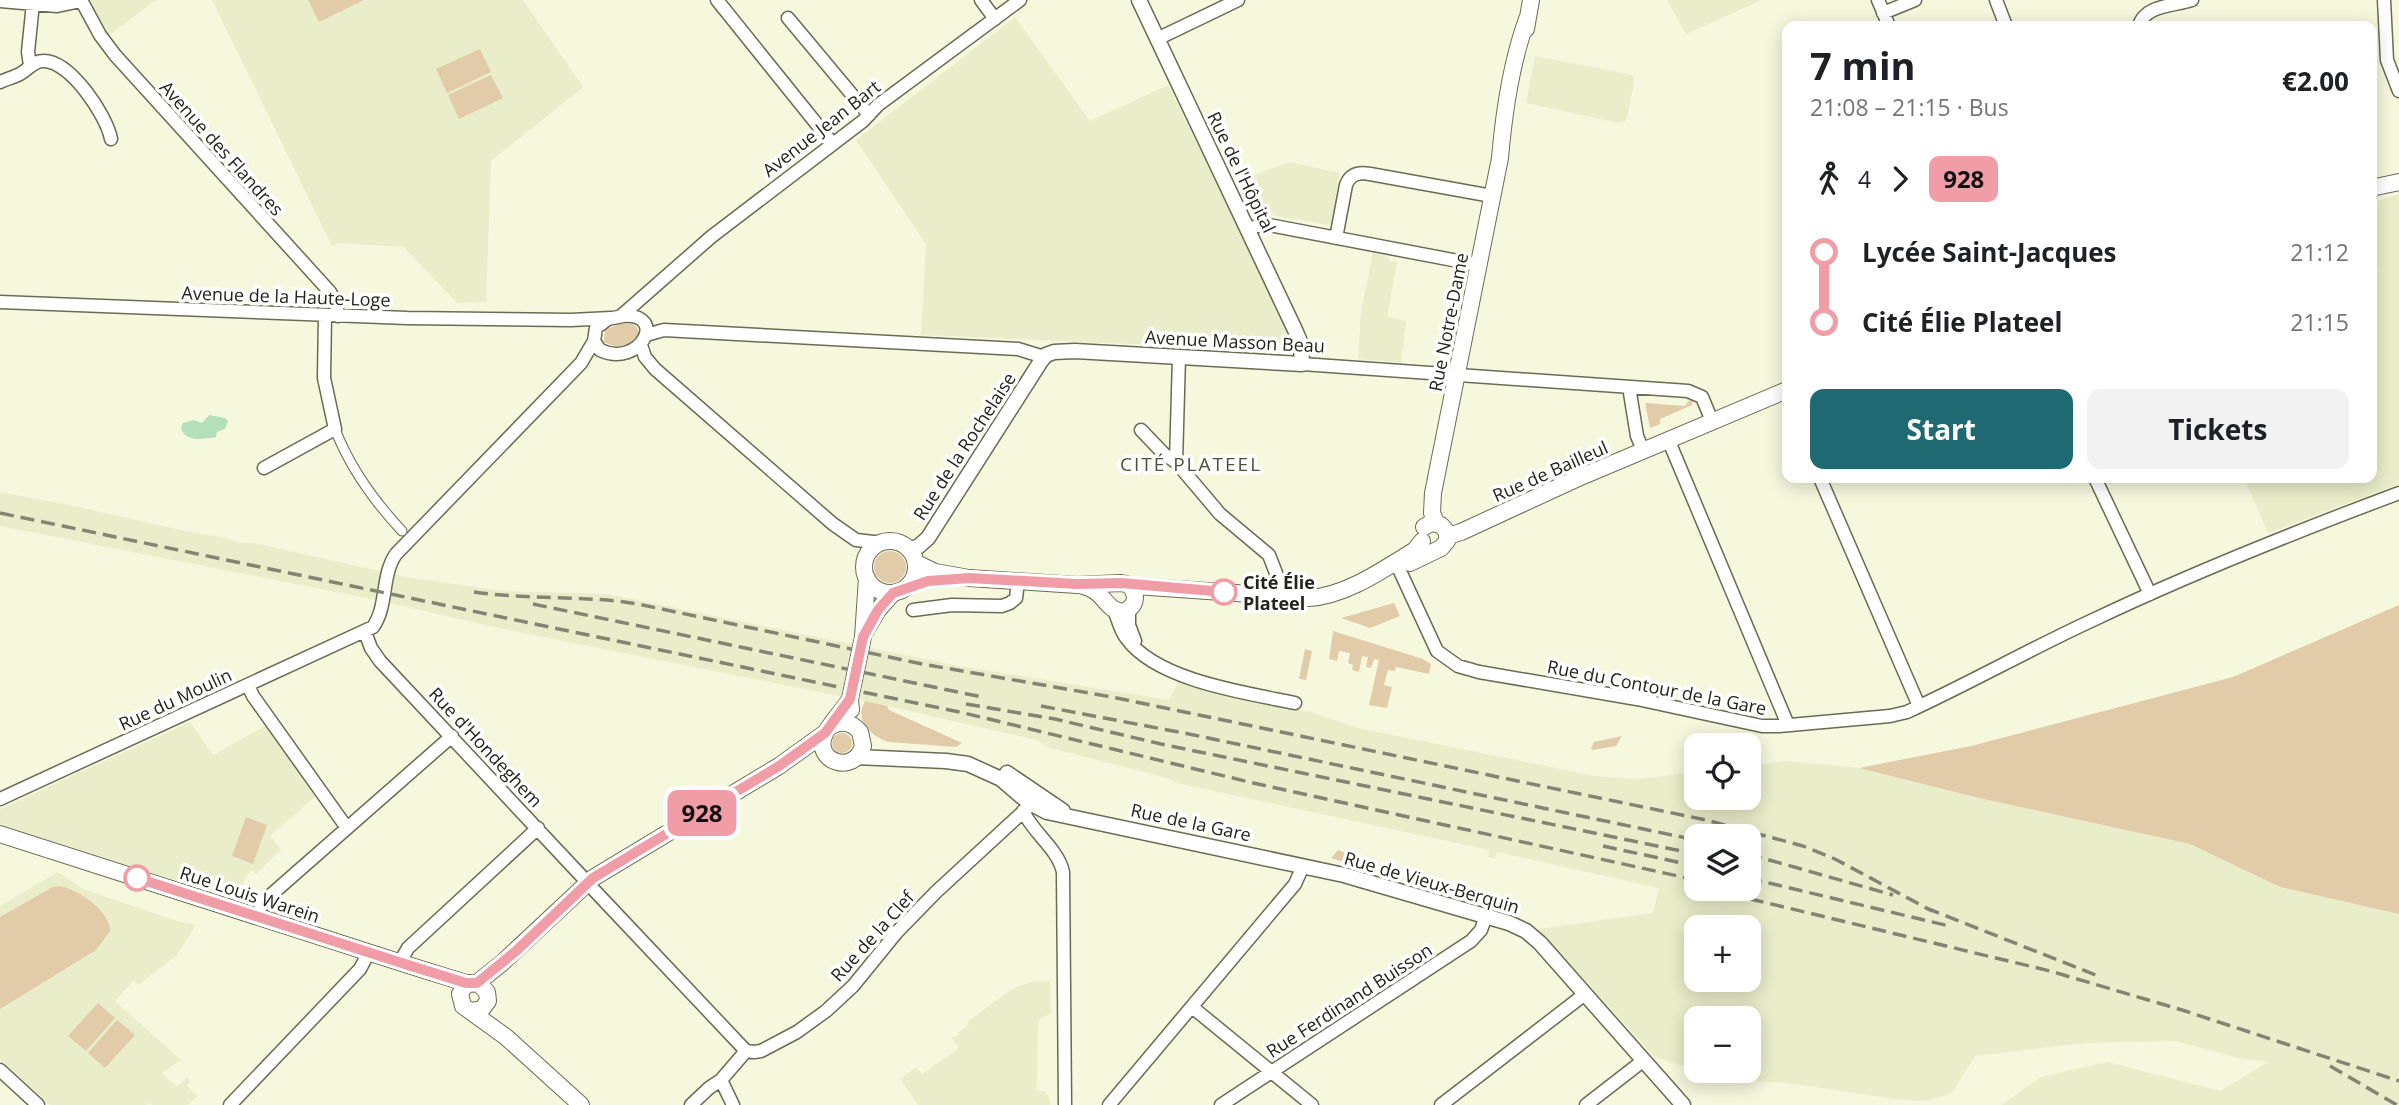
<!DOCTYPE html>
<meta charset="utf-8">
<style>
:root{--surface:#fff;--page:#f2f2f2;--text:#202124;--muted:#757577;--accent:#1f6a72}
body{margin:0;font-family:"Open Sans",sans-serif;background:var(--page);color:var(--text);height:100vh;display:flex;flex-direction:column;font-size:26px;white-space:nowrap}
*{box-sizing:border-box;margin:0}
p{font-size:23px;color:var(--muted)}
.icon{flex:none;width:38px;height:38px;fill:none;stroke:currentColor;stroke-width:2;stroke-linecap:round;stroke-linejoin:round}
.map{position:relative;flex:1;overflow:hidden}
.details{position:absolute;left:1782px;top:21px;width:595px;height:462px;display:flex;flex-direction:column;background:var(--surface);border-radius:14px;box-shadow:0 4px 18px #0003}
.details>*{flex:none}
.badge{padding:0 14px;border-radius:10px;font-size:24px;line-height:46px}
.controls{position:absolute;left:1684px;top:733px;display:grid;gap:14px}
.controls a{display:grid;place-items:center;width:77px;height:77px;border-radius:14px;background:var(--surface);box-shadow:0 4px 18px #0003;font-size:35px}
.map>.badge{position:absolute;translate:-50% -50%;box-shadow:0 0 0 4px #fff}
.legs{display:flex;align-items:center;gap:10px;height:77px;padding:0 28px;font-size:23px}
.legs p{margin-inline-start:auto}
.head{display:flex;align-items:center;justify-content:space-between;height:119px;padding:0 28px}
h1{font-size:38px;font-weight:700;line-height:52px}
.action{display:flex;gap:14px;margin-top:auto;padding:14px 28px}
.action a{flex:1;height:80px;border-radius:14px;background:var(--accent);color:#fff;font-size:28px;font-weight:700;line-height:80px;text-align:center}
.action a+a{background:var(--page);color:var(--text)}
ul{padding:0 28px;list-style:none}
li{display:flex;align-items:center;gap:24px;height:70px;font-size:26px}
li i{display:grid;place-items:center;width:10px;height:100%;margin:0 9px;background:currentColor}
li i::after{content:'';width:18px;height:18px;margin:-9px;border:5px solid;border-radius:50%;background:var(--surface)}
li p{margin-inline-start:auto}
li:first-child i{background:linear-gradient(#0000 50%,currentColor 0)}
li:last-child i{background:linear-gradient(currentColor 50%,#0000 0)}
.map>svg:first-child{display:block}
.built{fill:#e9edca;fill-rule:evenodd}
.green{fill:#e2cba9}
.water{fill:#b3e0bb}
.lines{fill:none;stroke-linecap:round;stroke-linejoin:round}
.pedestrian-casing{stroke:#696c54;stroke-width:11}
.minor-casing{stroke:#696c54;stroke-width:15}
.tertiary-casing{stroke:#696c54;stroke-width:17}
.secondary-casing{stroke:#696c54;stroke-width:18}
.pedestrian{stroke:#fff;stroke-width:9}
.minor{stroke:#fff;stroke-width:12}
.tertiary{stroke:#fff;stroke-width:14}
.secondary{stroke:#fff;stroke-width:16}
.rail{stroke:#838573;stroke-width:3.5;stroke-dasharray:14 7;stroke-linecap:butt}
.line-1-casing{stroke:#fff;stroke-width:16}
.line-1{stroke:#f19da7;stroke-width:10}
.stop-1-dot{fill:#fff;stroke:#f19da7;stroke-width:3.5}
.labels{text-anchor:middle;dominant-baseline:central;stroke-width:7;stroke-linejoin:round;paint-order:stroke}
.street-label{font-size:18px;fill:#23241a;stroke:#fff}
.stop-label{font-size:18px;font-weight:bold;fill:#23241a;stroke:#fff;text-anchor:start}
.neighbourhood-label{font-size:19px;letter-spacing:2px;fill:#4e5039;stroke:#fff}
</style>
<div class="map">
<svg width="2399" height="1105" viewBox="0 0 2399 1105">
<rect width="100%" height="100%" fill="#f5f8dd"/>
<!-- built -->
<path class="built" d="M89,0H156L108,36Z
M212,0H523L583,87L491,161L486,302L457,303L404,247L338,243L332,246Z
M1667,0H1762L1686,34Z
M1015,17L1090,121L1168,85L1290,334L1275,354L1160,345L921,335L926,244L856,140Z
M1535,56L1633,75L1634,83L1626,121L1618,123L1526,103Z
M1289,162L1340,173L1331,223L1329,225L1249,211L1236,182Z
M2399,194V484L2268,533L2244,478H2371V274L2379,271L2371,250V203Z
M1373,253L1389,257L1388,261L1397,262L1387,317L1406,321L1401,362L1358,359L1361,312Z
M0,492L74,506L180,530L226,538L242,543H254L406,577L503,591L607,594L959,666L1169,700L1180,679L1201,689L1310,712L1358,728L1595,776L1636,779L1696,772V798H1748V766L1786,761L1859,768L1979,798L2190,844L2280,887L2399,914V1105H2001L2041,1077L2107,1062L2220,1091L2268,1062L2238,1058L2176,1041L2085,1043L1975,1056L1951,1094L1926,1101L1894,1099L1802,1085L1712,1076L1698,1071H1748V1018H1696V1070L1655,1057L1538,929L1653,913L1659,888L1497,852L1495,859L1488,857L1489,850L1176,783L1171,779L1047,747L1037,740L865,701L498,628L382,601L0,526ZM1696,836H1748V889H1696ZM1696,928H1748V980H1696Z
M190,722L213,755L267,725L315,797L270,836L281,850L256,874L252,870L246,876L237,900L0,824V809Z
M58,872L83,889L173,920L196,925L176,956L138,985L134,980L115,1001L181,1060L162,1073L177,1087L187,1077L190,1081L187,1086L197,1096L188,1105H152L149,1103L147,1105H50L0,1059V906Z
M1050,981L1051,1014L1040,1018L1038,1024L1037,1091H1046V1095H1049L1050,1105H918L900,1079L916,1067L922,1074L959,1048L952,1038L959,1035L958,1033L969,1025L967,1022L1012,989L1031,982Z"/>
<!-- green -->
<path class="green" d="M308,0H364L319,22Z
M480,49L491,72L447,93L436,69Z
M491,75L503,98L459,119L448,95Z
M619,324H632L637,327L639,333C632,347 617,349 604,342L605,330Z
M1690,399L1693,400L1692,405L1660,419V424L1650,428L1645,403L1685,406Z
M874 567a16 16 0 1 1 32 0a16 16 0 1 1-32 0Z
M1394,603L1400,616L1370,628L1341,618Z
M2399,605V914L2280,887L2190,844L1979,798L1859,768L1971,746L2233,677Z
M1333,631L1423,659L1431,664L1429,674L1396,667L1395,671L1388,670L1384,685L1392,687L1387,708L1369,705L1379,660L1374,659L1371,668L1366,667L1368,657L1362,656L1359,672L1352,670L1353,665L1348,663L1350,653L1339,651L1337,661L1329,659Z
M1305,649L1312,651L1306,680L1299,679Z
M865,701L887,706L889,710L962,743L956,747L889,742C871,736 854,721 865,701Z
M832 743a10 10 0 1 1 20 0a10 10 0 1 1-20 0Z
M1622,736L1616,746L1592,750L1591,748L1594,742Z
M246,817L267,825L253,864L232,856Z
M1338,850L1364,861L1369,870L1331,858Z
M60,886C79,890 110,911 110,931L96,950L0,1009V917L53,887Z
M98,1003L115,1018L86,1051L68,1036Z
M117,1020L135,1035L105,1068L88,1053Z"/>
<!-- water -->
<path class="water" d="M209,415L225,418L228,421L225,429L217,432L216,437C203,439 186,443 181,428L183,423L194,420L202,423Z"/>
<g class="lines">
<defs>
<path id="pedestrian" d="M335,429C350,468 374,501 402,531"/>
<path id="minor" d="M81,0L100,35L115,55L330,292L336,302L338,316
M717,0L832,143
M981,0L995,19
M1878,0L1889,26
M1996,0L2006,26
M2384,0L2387,60L2399,91
M0,1L57,6L81,1
M1883,13L1915,0
M788,18L869,115
M2139,26C2144,5 2174,6 2192,0
M1157,39L1238,0
M30,65L28,52L33,3
M0,82C7,79 14,77 20,74C29,69 33,61 43,61C70,60 107,116 111,139
M1249,229L1257,226L1269,225L1479,265
M1336,238L1346,185C1350,174 1359,172 1370,174L1492,196
M0,302L407,318L571,320L611,318
M621,316L711,237L863,121L878,105L1020,0
M623,316C669,313 640,369 600,350L594,341L596,328L608,319Z
M646,335L664,330L1018,349L1044,357
M641,345L645,357L655,369L833,524L856,540L882,543
M1179,357L1176,462L1220,514L1269,555L1276,573L1275,596
M1302,364L1688,391L1702,397L1712,421
M1629,387L1637,436L1643,450
M1141,430L1164,454L1176,462
M1668,439L1788,725
M264,468L335,429L324,378L325,315
M1820,478L1919,706
M2095,478L2150,594
M1399,569L1437,651L1458,666L1479,672L1637,699L1762,726H1779L1890,716L1907,712C1970,683 2030,649 2093,620C2194,572 2295,532 2399,493
M1129,609V625L1135,641
M913,610L952,605L1002,606L1010,603L1016,598L1018,581
M1114,610C1118,619 1120,631 1127,639C1158,681 1247,693 1295,703
M365,632L371,648L380,661L587,882
M248,685L253,696L347,828
M0,799L373,627C388,606 381,575 396,554L581,363L594,341
M1023,811C1033,833 1058,849 1063,872L1065,1105
M594,890L746,1051
M256,916L264,901L452,736
M400,962L408,948L538,828
M1192,1007L1312,1105
M746,1051L754,1052L761,1051L797,1032L826,1011L853,986L897,932L936,892L1037,799
M0,1070L38,1105
M721,1080L733,1105
M230,1105L360,969L369,952
M691,1105L709,1088L721,1080L746,1051
M1109,1105L1295,884L1303,866
M1221,1105L1471,941L1481,930L1486,916
M1441,1105L1585,994
M1586,1105L1644,1060"/>
<path id="tertiary" d="M910,550L919,546L928,538L1041,361L1046,355L1054,352L1075,351L1302,364L1301,344L1296,332L1139,0
M856,757L946,761L968,764L1001,779L1028,802L1047,812L1344,875L1509,923L1526,931L1540,943L1683,1105
M1007,773L1063,811"/>
<path id="secondary" d="M1526,29L1531,0
M2371,188L2399,182
M1436,523L1432,513L1433,493L1500,158C1504,111 1511,63 1527,19
M1448,536L1461,532L1576,479L1787,390
M864 567a26 26 0 1 1 52 0a26 26 0 1 1-52 0Z
M916,563L935,572L969,578L1077,585L1121,583L1135,586L1309,598C1346,596 1384,569 1415,550L1422,541
M1410,563L1441,548L1447,541V532L1441,525L1431,523L1424,527
M1083,586C1105,591 1104,609 1122,612C1136,608 1139,595 1129,585
M865,632L878,610L893,593
M851,710L850,699L863,637L867,578
M831,726C842,720 852,722 860,732L863,746C854,776 814,761 824,736C828,725 843,711 850,699
M0,834L408,965L466,983L479,984L487,992L488,1001L482,1009L471,1011
M470,983L464,987L460,994L463,1006L506,1037L581,1105
M477,983L502,963L593,878L779,766L825,733"/>
</defs>
<!-- pedestrian casing -->
<use href="#pedestrian" class="pedestrian-casing"/>
<!-- minor casing -->
<use href="#minor" class="minor-casing"/>
<!-- tertiary casing -->
<use href="#tertiary" class="tertiary-casing"/>
<!-- secondary casing -->
<use href="#secondary" class="secondary-casing"/>
<!-- pedestrian -->
<use href="#pedestrian" class="pedestrian"/>
<!-- minor -->
<use href="#minor" class="minor"/>
<!-- tertiary -->
<use href="#tertiary" class="tertiary"/>
<!-- secondary -->
<use href="#secondary" class="secondary"/>
<!-- rail -->
<path class="rail" d="M0,513L964,713L1249,782L1696,880
M474,592C529,600 584,595 638,604L922,664L1112,697L1706,820L1803,846L1835,859L1932,911
M533,604L982,697
M966,704L1055,719L1161,744L1696,854
M1041,706L1189,734L1696,840
M1603,846L1696,866
M1748,854L1893,895
M1748,878L1949,926
M1709,889L2050,971L2182,1010L2399,1081
M1926,908L2101,977
M2330,1066L2397,1105"/>
</g>
<g class="lines">
<defs>
<path id="line-1" d="M137,878L408,965L466,983H477L516,951L593,878L779,766L825,733L850,699L863,637L878,610L893,593L928,581L969,578L1077,584L1121,583L1224,592"/>
</defs>
<!-- line-1 casing -->
<use href="#line-1" class="line-1-casing"/>
<!-- line-1 -->
<use href="#line-1" class="line-1"/>
</g>
<!-- markers -->
<g class="stop-1-dot">
<circle cx="1224" cy="592" r="12"/>
<circle cx="137" cy="878" r="12"/>
</g>
<g class="labels">
<!-- street labels -->
<g class="street-label">
<text transform="translate(821 128) rotate(-38)">Avenue Jean Bart</text>
<text transform="translate(222 148) rotate(48)">Avenue des Flandres</text>
<text transform="translate(1242 172) rotate(64)">Rue de l'Hôpital</text>
<text transform="translate(286 296) rotate(2)">Avenue de la Haute-Loge</text>
<text transform="translate(1448 322) rotate(-79)">Rue Notre-Dame</text>
<text transform="translate(1235 341) rotate(3)">Avenue Masson Beau</text>
<text transform="translate(964 446) rotate(-57)">Rue de la Rochelaise</text>
<text transform="translate(1550 471) rotate(-24)">Rue de Bailleul</text>
<text transform="translate(1657 687) rotate(11)">Rue du Contour de la Gare</text>
<text transform="translate(175 699) rotate(-25)">Rue du Moulin</text>
<text transform="translate(486 747) rotate(47)">Rue d'Hondeghem</text>
<text transform="translate(1191 822) rotate(12)">Rue de la Gare</text>
<text transform="translate(1432 882) rotate(16)">Rue de Vieux-Berquin</text>
<text transform="translate(250 894) rotate(18)">Rue Louis Warein</text>
<text transform="translate(872 936) rotate(-48)">Rue de la Clef</text>
<text transform="translate(1349 1000) rotate(-33)">Rue Ferdinand Buisson</text>
</g>
<!-- stop labels -->
<g class="stop-label">
<text x="1243" y="582">Cité Élie<tspan x="1243" dy="21">Plateel</tspan></text>
</g>
<!-- neighbourhood labels -->
<g class="neighbourhood-label">
<text x="1191" y="464">CITÉ PLATEEL</text>
</g>
</g>
</svg>
<div class="controls">
<a><svg class="icon" aria-label="locate" viewBox="0 0 24 24"><circle cx="12" cy="12" r="6"/><path d="M12 2v4M12 18v4M2 12h4M18 12h4"/></svg></a>
<a><svg class="icon" aria-label="layers" viewBox="0 0 24 24"><path d="M12 4l9 5-9 5-9-5zM3 14l9 5 9-5"/></svg></a>
<a>+</a>
<a>−</a>
</div>
<b class="badge" style="left:702px;top:813px;background:#f19da7;color:#111">928</b>
<section class="details">
<div class="head"><div><h1>7 min</h1><p>21:08 – 21:15 · Bus</p></div><b>€2.00</b></div>
<div class="legs"><svg class="icon" aria-label="walk" viewBox="0 0 24 24"><circle cx="13" cy="4" r="2"/><path d="M13 8l-2 6 4 7M11 14l-3 7M7 12l3-4h3l4 4"/></svg>4<svg class="icon" aria-label="forward" viewBox="0 0 24 24"><path d="M9 5l7 7-7 7"/></svg><b class="badge" style="background:#f19da7;color:#111">928</b></div>
<ul>
<li><i style="color:#f19da7"></i><b>Lycée Saint-Jacques</b><p>21:12</p></li>
<li><i style="color:#f19da7"></i><b>Cité Élie Plateel</b><p>21:15</p></li>
</ul>
<div class="action"><a>Start</a><a>Tickets</a></div>
</section>
</div>
